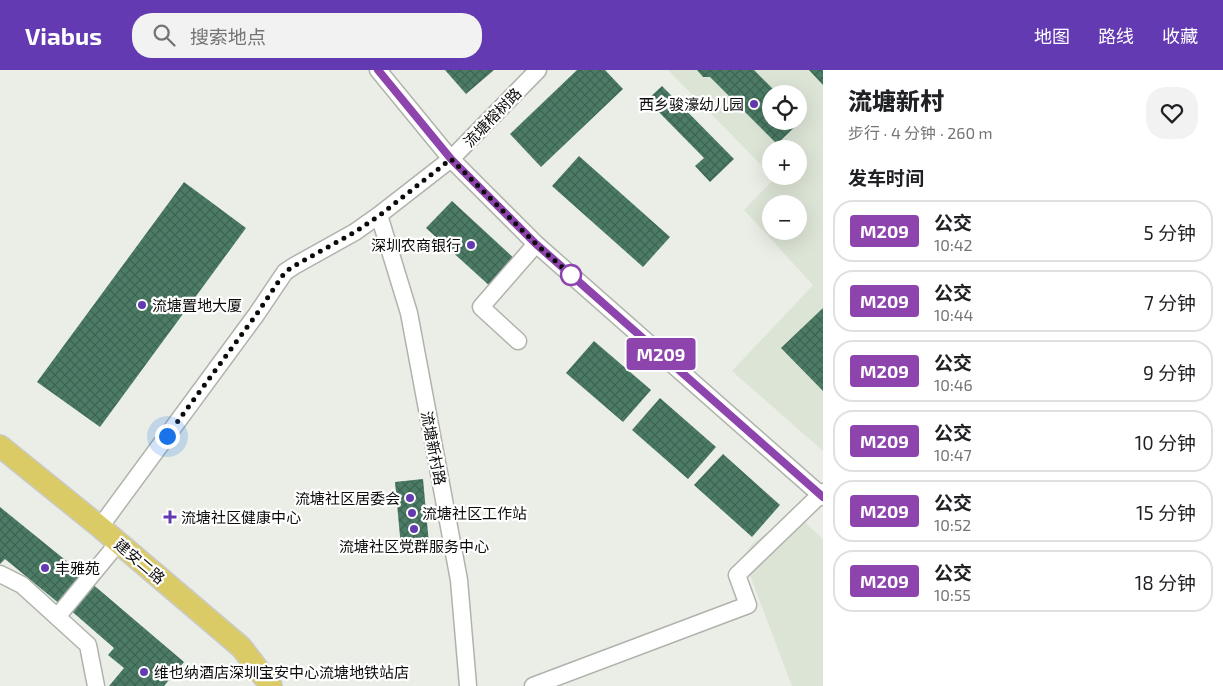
<!DOCTYPE html>
<html lang="zh">
<meta charset="utf-8">
<style>
:root{--surface:#fff;--page:#f2f2f2;--text:#202124;--muted:#757577;--line:#e0e0e0;--accent:#633ab2}
body{margin:0;font-family:"Exo 2","Noto Sans SC",sans-serif;background:var(--page);color:var(--text);height:100vh;display:flex;flex-direction:column;font-size:19px;white-space:nowrap}
*{box-sizing:border-box;margin:0}
p{font-size:16px;color:var(--muted)}
.icon{flex:none;width:28px;height:28px;fill:none;stroke:currentColor;stroke-width:2;stroke-linecap:round;stroke-linejoin:round}
.map{position:relative;flex:1;overflow:hidden}
.drawer{display:flex;flex-direction:column;background:var(--surface);width:400px}
.drawer>*{flex:none}
.badge{padding:0 10px;border-radius:4px;font-size:18px;line-height:32px}
.controls{position:absolute;left:762px;top:15px;display:grid;gap:10px}
.controls a{display:grid;place-items:center;width:45px;height:45px;border-radius:50%;background:var(--surface);box-shadow:0 5px 20px #0002;font-size:25px}
.you{position:absolute;width:25px;height:25px;margin:-12px;border:4px solid #fff;border-radius:50%;background:#1a73e8;box-shadow:0 0 0 8px #1a73e833}
.map>.badge{position:absolute;translate:-50% -50%;box-shadow:0 0 0 2px #fff}
h2{padding:0 25px;font-size:19px;line-height:45px}
.round{display:grid;place-items:center;flex:none;width:52px;height:52px;border-radius:20px;background:var(--page)}
.headline{display:flex;align-items:center;justify-content:space-between;height:85px;padding:0 25px}
h1{font-size:24px;font-weight:800;line-height:38px}
ul{padding:0;list-style:none}
li{display:flex;align-items:center;gap:15px;height:62px;margin:0 10px 8px;padding:0 15px;border:2px solid var(--line);border-radius:20px}
li div{flex:1}
li b{display:block;font-size:19px}
li em{font-style:normal}
li .badge{min-width:55px;font-weight:700;text-align:center}
header{display:flex;align-items:center;gap:30px;box-sizing:border-box;height:70px;padding:0 25px;background:var(--accent);color:#fff}
header strong{font-size:24px}
nav{display:flex;gap:28px;margin-inline-start:auto;font-size:18px}
.search{width:350px;height:45px;background:var(--page);display:flex;align-items:center;gap:12px;box-sizing:border-box;padding:0 18px;border-radius:20px;color:var(--muted);font-size:19px}
main{display:flex;flex:1;min-height:0}
.map>svg:first-child{display:block}
.built{fill:#dce4d6;fill-rule:evenodd}
.building{fill:url(#building-cross-hatch)}
.lines{fill:none;stroke-linecap:round;stroke-linejoin:round}
.minor-casing{stroke:#afb3ab;stroke-width:19}
.major-casing{stroke:#c9cac9;stroke-width:24}
.minor{stroke:#fff;stroke-width:16}
.major{stroke:#dbcb66;stroke-width:21}
.line-casing{stroke:#fff;stroke-width:11}
.line{stroke:#8e44ad;stroke-width:8}
.walk{stroke:#0b0c0a;stroke-width:5;stroke-dasharray:0 9}
.poi-dot{fill:#633ab2;stroke:#fff;stroke-width:2}
.stop-dot{fill:#fff;stroke:#8e44ad;stroke-width:2.5}
.labels{text-anchor:middle;dominant-baseline:central;stroke-width:4.5;stroke-linejoin:round;paint-order:stroke}
.poi-label{font-size:15px;fill:#0b0c0a;stroke:#fff;text-anchor:start}
.street-label{font-size:15px;fill:#0b0c0a;stroke:#fff}
</style>
<header>
<strong>Viabus</strong>
<div class="search"><svg class="icon" aria-label="search" viewBox="0 0 24 24"><circle cx="10" cy="10" r="6"/><path d="M15 15l6 6"/></svg>搜索地点</div>
<nav><a>地图</a><a>路线</a><a>收藏</a></nav>
</header>
<main>
<div class="map">
<svg width="823" height="616" viewBox="0 0 823 616">
<defs>
<pattern id="building-cross-hatch" width="8" height="8" patternUnits="userSpaceOnUse" patternTransform="scale(1.25)"><rect width="8" height="8" fill="#4c7c66"/><path d="M0 0l8 8M0 8l8-8" fill="none" stroke="#3d6452"/></pattern>
</defs>
<rect width="100%" height="100%" fill="#eaeee6"/>
<!-- built -->
<path class="built" d="M668,0H823V381L732,301L813,215L744,140L774,109L772,106H799V79H771V105ZM771,24H799V51H771ZM771,134H799V161H771Z
M795,443L823,469V616H792L743,487L752,474Z"/>
<!-- building -->
<path class="building" d="M445,0H494L466,24Z
M577,0H605L623,19L541,97L510,64Z
M697,0H754L778,24H771V51H799V45L803,49L777,74L710,7H703Z
M809,0H823V15Z
M662,16L734,89L710,112L695,96L704,88L647,30Z
M579,86L670,167L643,197L552,116Z
M184,112L246,158L100,357L37,312Z
M452,131L517,191L492,218L426,158Z
M823,238V321L781,278Z
M594,271L651,320L623,352L566,303Z
M660,328L716,377L688,409L632,360Z
M723,384L780,435L752,467L694,415Z
M423,409L429,474L401,477L395,412Z
M0,437L85,506L61,535L5,489L0,494Z
M90,512L184,592L164,616H109L124,598L108,585L114,578L68,538Z"/>
<g class="lines">
<defs>
<path id="minor" d="M378,0L451,89L536,174L823,427
M379,145L409,243L459,510L468,616
M518,271L481,237L536,174
M100,457L256,245L285,202L294,196L355,162L379,145L451,89L538,0
M0,504L22,515L88,575L96,616
M57,547L118,473
M533,616L748,535L737,505L823,422"/>
<path id="major" d="M0,376L100,457L241,577L271,616"/>
</defs>
<!-- minor casing -->
<use href="#minor" class="minor-casing"/>
<!-- major casing -->
<use href="#major" class="major-casing"/>
<!-- minor -->
<use href="#minor" class="minor"/>
<!-- major -->
<use href="#major" class="major"/>
</g>
<g class="lines">
<defs>
<path id="line" d="M378,0L451,89L536,174L823,427"/>
</defs>
<!-- line casing -->
<use href="#line" class="line-casing"/>
<!-- line -->
<use href="#line" class="line"/>
<!-- walk -->
<path class="walk" d="M167,366L256,245L285,202L294,196L355,162L380,145L451,89L536,174L571,205"/>
</g>
<!-- markers -->
<g class="poi-dot">
<circle cx="754" cy="34" r="5"/>
<circle cx="471" cy="175" r="5"/>
<circle cx="142" cy="235" r="5"/>
<circle cx="410" cy="428" r="5"/>
<circle cx="412" cy="443" r="5"/>
<path d="M167.5 439.5h5v5h5v5h-5v5h-5v-5h-5v-5h5z"/>
<circle cx="414" cy="459" r="5"/>
<circle cx="45" cy="498" r="5"/>
<circle cx="144" cy="602" r="5"/>
</g>
<circle class="stop-dot" cx="571" cy="205" r="10"/>
<g class="labels">
<!-- poi labels -->
<g class="poi-label">
<text x="744" y="34" text-anchor="end">西乡骏濠幼儿园</text>
<text x="461" y="175" text-anchor="end">深圳农商银行</text>
<text x="152" y="235">流塘置地大厦</text>
<text x="400" y="428" text-anchor="end">流塘社区居委会</text>
<text x="422" y="443">流塘社区工作站</text>
<text x="181" y="447">流塘社区健康中心</text>
<text x="414" y="476" text-anchor="middle">流塘社区党群服务中心</text>
<text x="55" y="498">丰雅苑</text>
<text x="154" y="602">维也纳酒店深圳宝安中心流塘地铁站店</text>
</g>
<!-- street labels -->
<g class="street-label">
<text transform="translate(492 47) rotate(-46)">流塘榕树路</text>
<text transform="translate(434 378) rotate(79)">流塘新村路</text>
<text transform="translate(140 491) rotate(40)">建安二路</text>
</g>
</g>
</svg>
<div class="controls">
<a><svg class="icon" aria-label="locate" viewBox="0 0 24 24"><circle cx="12" cy="12" r="6"/><path d="M12 2v4M12 18v4M2 12h4M18 12h4"/></svg></a>
<a>+</a>
<a>−</a>
</div>
<div class="you" style="left:167px;top:366px"></div>
<b class="badge" style="left:661px;top:284px;background:#8e44ad;color:#fff">M209</b>
</div>
<section class="drawer">
<div class="headline"><div><h1>流塘新村</h1><p>步行 · 4 分钟 · 260 m</p></div><a class="round"><svg class="icon" aria-label="heart" viewBox="0 0 24 24"><path d="M12 20l-8-8c-3-5 5-10 8-4 3-6 11-1 8 4z"/></svg></a></div>
<h2>发车时间</h2>
<ul>
<li><span class="badge" style="background:#8e44ad;color:#fff">M209</span><div><b>公交</b><p>10:42</p></div><em>5 分钟</em></li>
<li><span class="badge" style="background:#8e44ad;color:#fff">M209</span><div><b>公交</b><p>10:44</p></div><em>7 分钟</em></li>
<li><span class="badge" style="background:#8e44ad;color:#fff">M209</span><div><b>公交</b><p>10:46</p></div><em>9 分钟</em></li>
<li><span class="badge" style="background:#8e44ad;color:#fff">M209</span><div><b>公交</b><p>10:47</p></div><em>10 分钟</em></li>
<li><span class="badge" style="background:#8e44ad;color:#fff">M209</span><div><b>公交</b><p>10:52</p></div><em>15 分钟</em></li>
<li><span class="badge" style="background:#8e44ad;color:#fff">M209</span><div><b>公交</b><p>10:55</p></div><em>18 分钟</em></li>
</ul>
</section>
</main>
